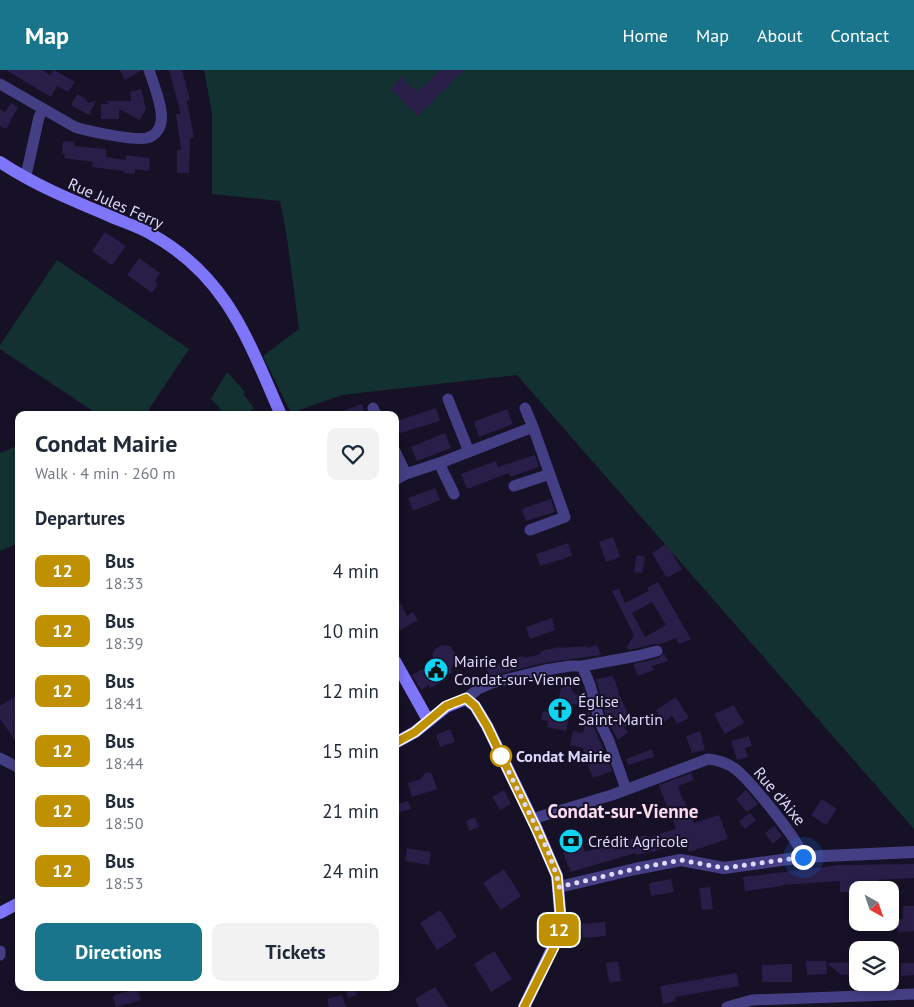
<!DOCTYPE html>
<meta charset="utf-8">
<style>
:root{--surface:#fff;--page:#f2f2f3;--text:#1f2937;--muted:#747a83;--accent:#18758c}
body{margin:0;font-family:"PT Sans",sans-serif;background:var(--page);color:var(--text);height:100vh;display:flex;flex-direction:column;font-size:19px;white-space:nowrap}
*{box-sizing:border-box;margin:0}
p{font-size:16px;color:var(--muted)}
.icon{flex:none;width:28px;height:28px;fill:none;stroke:currentColor;stroke-width:2;stroke-linecap:round;stroke-linejoin:round}
.map{position:relative;flex:1;overflow:hidden}
.panel{position:absolute;left:15px;top:341px;width:384px;height:580px;display:flex;flex-direction:column;background:var(--surface);border-radius:10px;box-shadow:0 2px 8px #0003}
.panel>*{flex:none}
.badge{padding:0 10px;border-radius:8px;font-size:18px;line-height:32px}
.needle{width:32px;rotate:140deg}
.controls{position:absolute;left:849px;top:811px;display:grid;gap:10px}
.controls a{display:grid;place-items:center;width:50px;height:50px;border-radius:10px;background:var(--surface);box-shadow:0 2px 8px #0003;font-size:25px}
.you{position:absolute;width:25px;height:25px;margin:-12px;border:4px solid #fff;border-radius:50%;background:#1a73e8;box-shadow:0 0 0 8px #1a73e833}
.map>.badge{position:absolute;translate:-50% -50%;box-shadow:0 0 0 2px #fff}
h2{padding:0 20px;font-size:19px;line-height:45px}
.round{display:grid;place-items:center;flex:none;width:52px;height:52px;border-radius:10px;background:var(--page)}
.headline{display:flex;align-items:center;justify-content:space-between;height:85px;padding:0 20px}
h1{font-size:24px;font-weight:700;line-height:38px}
.primary-button{display:flex;gap:10px;margin-top:auto;padding:10px 20px}
.primary-button a{flex:1;height:58px;border-radius:10px;background:var(--accent);color:#fff;font-size:20px;font-weight:700;line-height:58px;text-align:center}
.primary-button a+a{background:var(--page);color:var(--text)}
ul{padding:0;list-style:none}
li{display:flex;align-items:center;gap:15px;height:60px;padding:0 20px}
li div{flex:1}
li b{display:block;font-size:19px}
li em{font-style:normal}
li .badge{min-width:55px;font-weight:700;text-align:center}
header{display:flex;align-items:center;gap:30px;box-sizing:border-box;height:70px;padding:0 25px;background:var(--accent);color:#fff}
header strong{font-size:24px}
nav{display:flex;gap:28px;margin-inline-start:auto;font-size:18px}
.map>svg:first-child{display:block}
.green{fill:#143131}
.building{fill:#281e48;fill-rule:evenodd}
.lines{fill:none;stroke-linecap:round;stroke-linejoin:round}
.minor{stroke:#443f84;stroke-width:11}
.tertiary{stroke:#443f84;stroke-width:12}
.secondary{stroke:#7e75f8;stroke-width:12}
.line-casing{stroke:#fff;stroke-width:11}
.line{stroke:#bf9000;stroke-width:8}
.walk{stroke:#dfd9fd;stroke-width:5;stroke-dasharray:0 9}
.stop-dot{fill:#fff;stroke:#bf9000;stroke-width:2.5}
.labels{text-anchor:middle;dominant-baseline:central;stroke-width:4;stroke-linejoin:round;paint-order:stroke}
.street-label{font-size:16px;fill:#dfd9fd;stroke:#161127}
.poi-label{font-size:16px;fill:#dfd9fd;stroke:#161127;text-anchor:start}
.stop-label{font-size:16px;font-weight:bold;fill:#dfd9fd;stroke:#161127;text-anchor:start}
.quarter-label{font-size:19px;font-weight:bold;fill:#fddbf0;stroke:#161127}
</style>
<header>
<strong>Map</strong>
<nav><a>Home</a><a>Map</a><a>About</a><a>Contact</a></nav>
</header>
<div class="map">
<svg width="914" height="937" viewBox="0 0 914 937">
<rect width="100%" height="100%" fill="#161127"/>
<!-- green -->
<path class="green" d="M204,0H914V759L517,305L342,325L291,343L263,286L299,259L287,168L280,131L212,124V43Z
M57,190L189,279L145,345H99L0,279V275Z
M227,302L245,322L243,324L254,338L246,345H218L222,341L211,329Z
M19,375V473L0,481V383Z"/>
<!-- building -->
<path class="building" d="M6,0H42L50,5L54,0L75,12L68,22L57,16L51,27Z
M120,0H142L125,10Z
M169,0H182L190,30L187,31L194,67L190,68L189,103H177V80H181L176,44H181Z
M440,0H464L418,46L390,19L401,7L417,22Z
M141,19L146,39L140,50L119,39V49H101V34H110L105,31H131L130,22Z
M77,24L86,29L88,33L96,31L89,45L71,35Z
M11,33L18,37L6,59L0,56V39L5,42Z
M63,71L74,72V76L106,79V87L126,90V85L150,88L149,101L135,99V104L124,103V101L92,97L93,92L64,88L65,84H62Z
M105,162L126,176L112,195L92,181Z
M139,188L160,203L155,211L158,214L152,223L127,205Z
M362,334L366,345H335V344Z
M436,338L440,351L400,363L396,351Z
M507,339L513,354L479,367L474,352Z
M445,363L451,378L417,391L411,377Z
M535,385L539,397L510,407L509,403L467,419L461,404L496,391L498,397Z
M435,418L440,430L413,441L408,428Z
M551,429L555,442L526,451L522,439Z
M613,467L620,487L606,492L599,472Z
M568,473L572,486L540,496L536,484Z
M666,474L682,499L667,508L652,483Z
M637,485L645,487L642,503L634,502Z
M658,512L691,569L679,574L676,568L660,574H655L629,580L627,577L634,565L612,521L619,519L625,533L649,521L647,518ZM652,532L666,555L645,567L632,543Z
M395,524L407,546L413,542L418,550L400,560L395,552Z
M552,548L555,560L530,569L526,557Z
M442,575L450,576L455,583V591L451,599L453,602L444,607L445,610L430,618L429,615L421,620L412,605L432,594L433,582L435,579Z
M597,575L601,585L544,593L490,606L486,597L501,593V591L523,586L524,588L541,584V581L560,577L561,578L587,576V578Z
M664,583L668,591L652,596L654,600L638,606L633,594L659,588Z
M613,606L619,622H618L632,653L624,657L628,662L618,670L607,650L596,609Z
M564,611L572,613L571,620L574,622V624L585,625L588,635L572,634L566,661L547,657L548,651L541,650L543,641L550,643L553,635L557,636L561,618H563Z
M19,624V640L15,642L16,645L14,646L19,653V676L0,649V636Z
M676,627L689,648L677,654L672,646L664,652L656,640Z
M734,635L744,653L725,664L714,644Z
M588,637L593,655L604,681L588,693L583,678L570,675L573,661L583,663Z
M450,659L455,672L440,677L436,665Z
M700,661L705,680L692,683L686,666Z
M749,666L752,676L745,678L748,687L737,690L731,671Z
M652,679L654,687L628,695L626,689Z
M607,688L612,701L593,708L588,695Z
M429,702L432,704L437,719L412,727L408,713L421,709L424,704Z
M691,703L694,710L678,716L683,731H685L688,742H690L694,753L719,745L728,769L689,782L686,771L652,782V781L636,785L635,783L571,802L569,796L568,797L563,782L566,781L561,765L575,760L580,777L583,776L585,782L646,765L647,768L676,759L669,736L667,737L659,715Z
M504,720L511,734L500,740L492,727Z
M746,720L758,734L747,742L736,729Z
M822,729L837,739L826,755L811,745Z
M408,731L411,739L397,743L395,735Z
M750,743L756,750L745,759L739,751Z
M475,747L479,757L469,761L466,751Z
M774,756L782,766L773,774L765,763Z
M407,778L431,782L429,795L405,791Z
M914,794V808L878,810V815H854L855,822H840V811L782,815L783,816L745,821L743,807L840,795Z
M504,799L521,826L501,840L483,813Z
M671,809L674,822L651,826L649,813Z
M710,817L713,839L702,840L699,818Z
M903,836H914V861L898,862L897,849H903Z
M440,840L457,867L437,880L420,853Z
M605,852L606,866L583,868L581,854Z
M494,881L512,909L491,922L474,894Z
M618,891L621,911L609,913L606,893Z
M806,891H826L827,904L807,905Z
M858,892V904L841,905L827,893Z
M901,893H914V905L901,906Z
M792,894V912H762V895Z
M737,903L739,916L675,927L676,931L663,934L660,916Z
M435,917L448,937H419L415,929Z
M137,918L141,930L116,937L113,926Z
M345,918H355L357,925L348,928Z
M342,925L346,937H329L327,929Z"/>
<g class="lines">
<!-- minor -->
<path class="minor" d="M0,14L75,57C87,61 134,71 147,68C154,66 160,60 161,52C164,39 153,13 149,0
M24,107L27,101L39,47L43,39
M448,329L469,382
M373,338L376,345
M525,338L533,357
M395,381L406,404L445,391L533,357L565,447L530,460
M439,393L454,424
M395,410L406,404
M514,416L550,404
M582,596L590,615L600,653L609,671L626,719
M466,629L478,619L492,613L545,600L570,596H582L637,586L657,581
M0,688L19,698
M532,749L612,725L708,689C718,690 725,692 734,698C748,708 800,771 803,787
M0,881V885
M727,937L752,930L914,924"/>
<!-- tertiary -->
<path class="tertiary" d="M559,817L635,799L681,790L724,798L803,787L914,782"/>
<!-- secondary -->
<path class="secondary" d="M0,92C33,114 69,129 105,144C120,151 137,156 151,164C227,206 248,270 281,345
M395,591L428,650
M395,673L415,662L446,637L466,629L475,636L487,656L536,757L557,806L561,852L553,877L524,937
M0,843L19,833"/>
</g>
<g class="lines">
<defs>
<path id="line" d="M395,673L415,662L446,636L466,628L475,636L487,656L536,758L557,806L561,852L554,877L524,937"/>
</defs>
<!-- line casing -->
<use href="#line" class="line-casing"/>
<!-- line -->
<use href="#line" class="line"/>
<!-- walk -->
<path class="walk" d="M501,686L548,781L557,806L559,817L634,799L681,790L724,798L803,787"/>
</g>
<!-- icons -->
<defs>
<symbol id="civic-disc" viewBox="-11 -11 22 22"><circle r="9.5" fill="#0fd3f3" stroke="#161127"/><path d="M-.6-6.5H3V-4.5H.6V-3L4-1V1h2V6H-6V1h2V-1L-.6-3ZM-1.2 2.5V6h2.4V2.5Z" fill="#111"/></symbol>
<symbol id="church-disc" viewBox="-11 -11 22 22"><circle r="9.5" fill="#0fd3f3" stroke="#161127"/><path d="M-1.2-6h2.4v3.5h3.3v2.4h-3.3V6h-2.4V-.1h-3.3v-2.4h3.3Z" fill="#111"/></symbol>
<symbol id="bank-disc" viewBox="-11 -11 22 22"><circle r="9.5" fill="#0fd3f3" stroke="#161127"/><path d="M-6-4H6V4H-6ZM0-2.3a2.3 2.3 0 1 0 0 4.6a2.3 2.3 0 1 0 0-4.6Z" fill="#111"/></symbol>
</defs>
<g fill-rule="evenodd">
<use href="#civic-disc" x="422" y="586" width="28" height="28"/>
<use href="#church-disc" x="546" y="626" width="28" height="28"/>
<use href="#bank-disc" x="557" y="757" width="28" height="28"/>
</g>
<!-- markers -->
<circle class="stop-dot" cx="501" cy="686" r="10"/>
<g class="labels">
<!-- street labels -->
<g class="street-label">
<text transform="translate(116 133) rotate(24)">Rue Jules Ferry</text>
<text transform="translate(780 726) rotate(50)">Rue d'Aixe</text>
</g>
<!-- poi labels -->
<g class="poi-label">
<text x="454" y="591">Mairie de<tspan x="454" dy="18">Condat-sur-Vienne</tspan></text>
<text x="578" y="631">Église<tspan x="578" dy="18">Saint-Martin</tspan></text>
<text x="588" y="771">Crédit Agricole</text>
</g>
<!-- stop labels -->
<g class="stop-label">
<text x="516" y="686">Condat Mairie</text>
</g>
<!-- quarter labels -->
<g class="quarter-label">
<text x="623" y="741">Condat-sur-Vienne</text>
</g>
</g>
</svg>
<div class="controls">
<a><svg class="needle" viewBox="-14 -14 28 28"><path d="M0-13l5 13h-10z" fill="#e53935"/><path d="M0 13l5-13h-10z" fill="#747a83"/></svg></a>
<a><svg class="icon" aria-label="layers" viewBox="0 0 24 24"><path d="M12 4l9 5-9 5-9-5zM3 14l9 5 9-5"/></svg></a>
</div>
<div class="you" style="left:803px;top:787px"></div>
<b class="badge" style="left:559px;top:860px;background:#bf9000;color:#fff">12</b>
<section class="panel">
<div class="headline"><div><h1>Condat Mairie</h1><p>Walk · 4 min · 260 m</p></div><a class="round"><svg class="icon" aria-label="heart" viewBox="0 0 24 24"><path d="M12 20l-8-8c-3-5 5-10 8-4 3-6 11-1 8 4z"/></svg></a></div>
<h2>Departures</h2>
<ul>
<li><span class="badge" style="background:#bf9000;color:#fff">12</span><div><b>Bus</b><p>18:33</p></div><em>4 min</em></li>
<li><span class="badge" style="background:#bf9000;color:#fff">12</span><div><b>Bus</b><p>18:39</p></div><em>10 min</em></li>
<li><span class="badge" style="background:#bf9000;color:#fff">12</span><div><b>Bus</b><p>18:41</p></div><em>12 min</em></li>
<li><span class="badge" style="background:#bf9000;color:#fff">12</span><div><b>Bus</b><p>18:44</p></div><em>15 min</em></li>
<li><span class="badge" style="background:#bf9000;color:#fff">12</span><div><b>Bus</b><p>18:50</p></div><em>21 min</em></li>
<li><span class="badge" style="background:#bf9000;color:#fff">12</span><div><b>Bus</b><p>18:53</p></div><em>24 min</em></li>
</ul>
<div class="primary-button"><a>Directions</a><a>Tickets</a></div>
</section>
</div>
